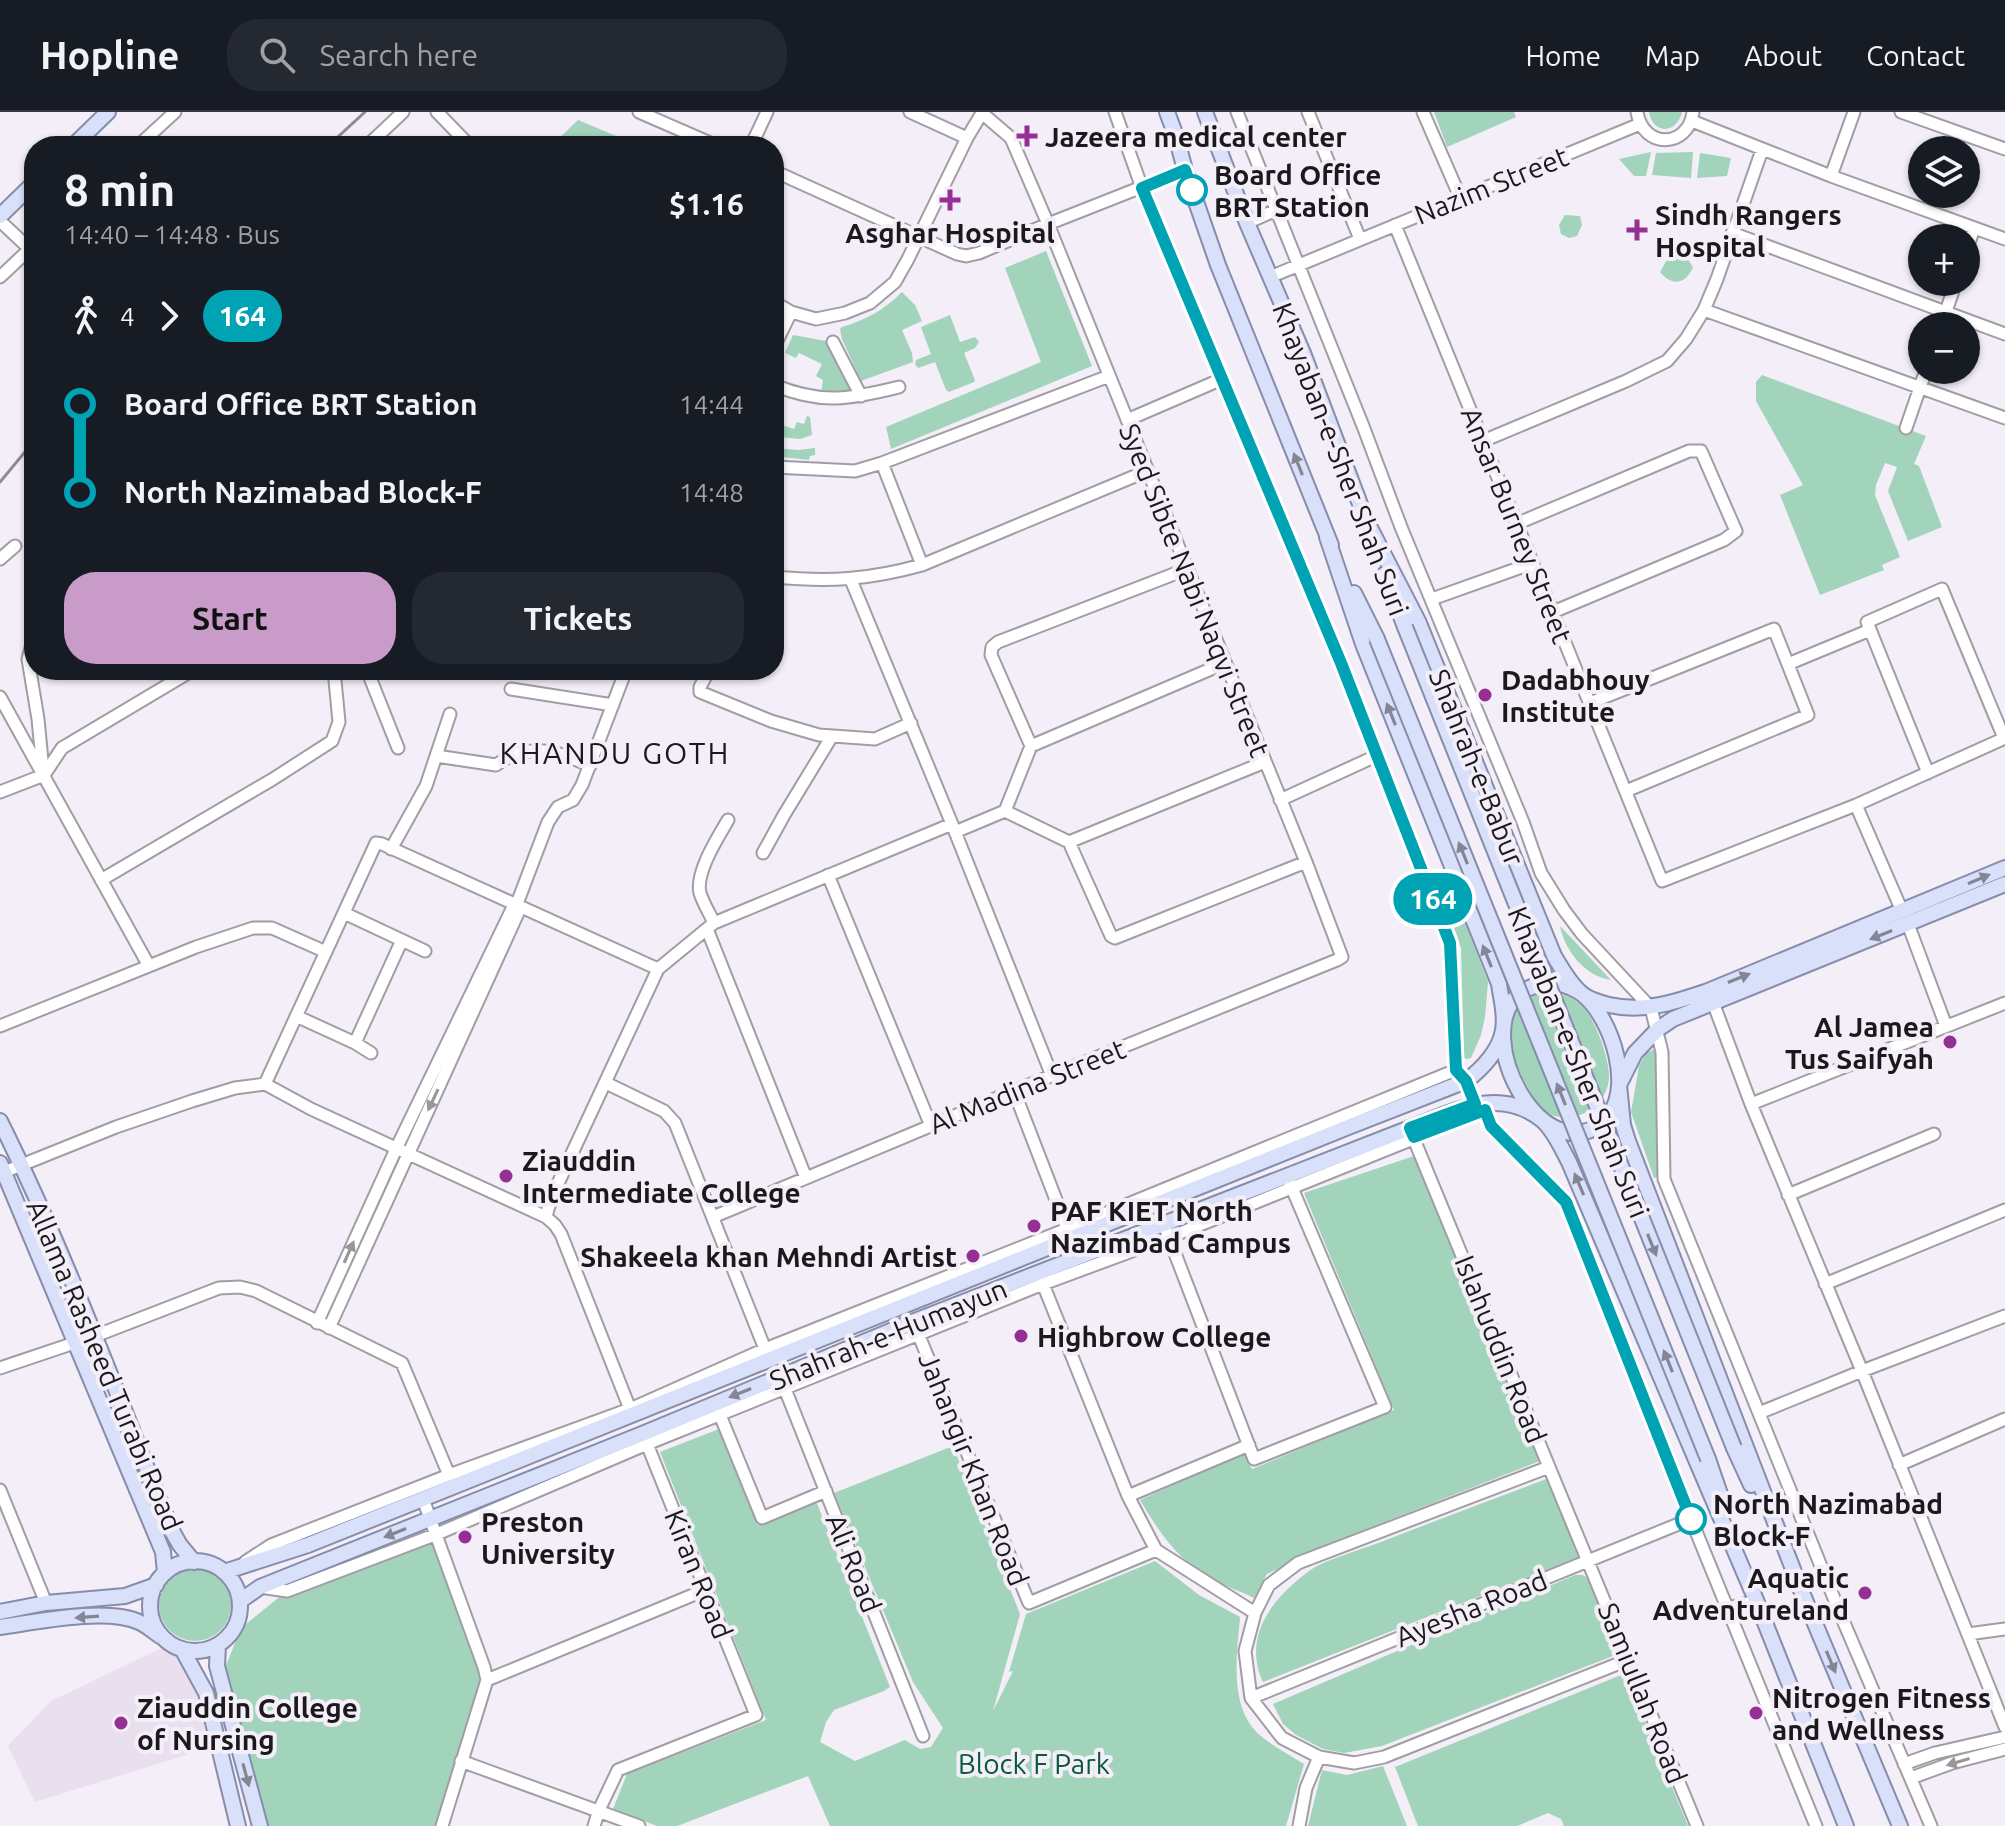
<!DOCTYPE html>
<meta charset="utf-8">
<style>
:root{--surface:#171b24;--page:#242831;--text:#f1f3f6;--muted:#9ea1a6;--line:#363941;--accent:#c89bc9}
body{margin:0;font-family:Ubuntu,sans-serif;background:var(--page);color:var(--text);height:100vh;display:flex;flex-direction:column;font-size:30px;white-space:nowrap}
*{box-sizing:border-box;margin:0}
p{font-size:26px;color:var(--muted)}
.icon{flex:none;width:44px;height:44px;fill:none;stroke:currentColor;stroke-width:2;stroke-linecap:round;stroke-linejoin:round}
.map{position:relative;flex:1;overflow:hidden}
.panel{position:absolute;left:24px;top:24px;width:760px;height:544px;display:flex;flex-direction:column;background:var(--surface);border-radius:32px;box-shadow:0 2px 6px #0004}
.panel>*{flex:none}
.badge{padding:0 16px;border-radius:26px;font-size:28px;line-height:52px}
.tools{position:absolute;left:1908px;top:24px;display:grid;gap:16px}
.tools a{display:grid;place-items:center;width:72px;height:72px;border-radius:50%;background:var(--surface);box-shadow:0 2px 6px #0004;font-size:40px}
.map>.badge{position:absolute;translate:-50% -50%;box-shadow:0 0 0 4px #fff}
.legs{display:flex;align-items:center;gap:12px;height:88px;padding:0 40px;font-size:26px}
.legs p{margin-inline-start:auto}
.headline{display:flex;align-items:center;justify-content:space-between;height:136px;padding:0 40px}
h1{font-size:44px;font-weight:700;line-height:60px}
.primary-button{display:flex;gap:16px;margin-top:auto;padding:16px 40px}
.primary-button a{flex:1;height:92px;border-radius:32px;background:var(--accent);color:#111;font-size:32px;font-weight:700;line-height:92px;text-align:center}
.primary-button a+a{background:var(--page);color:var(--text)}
ul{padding:0 40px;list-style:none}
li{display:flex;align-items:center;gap:28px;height:88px;font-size:30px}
li i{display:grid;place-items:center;width:12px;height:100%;margin:0 10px;background:currentColor}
li i::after{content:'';width:20px;height:20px;margin:-10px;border:6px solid;border-radius:50%;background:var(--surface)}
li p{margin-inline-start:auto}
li:first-child i{background:linear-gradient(#0000 50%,currentColor 0)}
li:last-child i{background:linear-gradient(currentColor 50%,#0000 0)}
header{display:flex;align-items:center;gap:48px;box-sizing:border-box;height:112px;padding:0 40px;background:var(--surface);border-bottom:2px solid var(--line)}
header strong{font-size:38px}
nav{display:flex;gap:44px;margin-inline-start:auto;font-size:28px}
.search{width:560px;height:72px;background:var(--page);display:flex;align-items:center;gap:20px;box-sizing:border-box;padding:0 28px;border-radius:32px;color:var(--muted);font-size:30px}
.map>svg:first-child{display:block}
.built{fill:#e9dfee}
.green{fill:#a1d4ba}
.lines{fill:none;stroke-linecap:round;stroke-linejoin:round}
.minor-casing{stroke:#a29da5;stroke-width:15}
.major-casing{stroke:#868daa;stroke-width:18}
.minor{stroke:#fff;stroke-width:11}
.major{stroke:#d9e0fa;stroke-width:14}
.rail{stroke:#8e8a91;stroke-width:3}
.major-bridge-casing{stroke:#868daa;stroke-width:18;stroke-linecap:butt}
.major-bridge{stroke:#d9e0fa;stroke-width:14}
.oneway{fill:#848696}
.oneway2{fill:#989899}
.line-1-casing{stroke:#fff;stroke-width:18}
.line-1{stroke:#00a3b4;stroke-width:12}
.poi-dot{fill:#962f93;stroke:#f3eef7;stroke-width:3}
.stop-1-dot{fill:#fff;stroke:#00a3b4;stroke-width:4}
.labels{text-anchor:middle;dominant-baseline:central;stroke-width:8;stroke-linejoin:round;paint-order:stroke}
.poi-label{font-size:28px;font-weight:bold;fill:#1b191c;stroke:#f3eef7;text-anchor:start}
.stop-label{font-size:28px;font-weight:bold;fill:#1b191c;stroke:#f3eef7;text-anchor:start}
.street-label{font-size:28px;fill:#1b191c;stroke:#f3eef7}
.park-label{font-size:28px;fill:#075a3d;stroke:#f3eef7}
.neighbourhood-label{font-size:30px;letter-spacing:2px;fill:#1b191c;stroke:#f3eef7}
</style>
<header>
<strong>Hopline</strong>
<div class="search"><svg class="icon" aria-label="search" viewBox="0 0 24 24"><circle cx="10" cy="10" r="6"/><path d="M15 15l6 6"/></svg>Search here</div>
<nav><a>Home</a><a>Map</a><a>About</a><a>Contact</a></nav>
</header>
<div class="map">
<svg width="2005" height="1714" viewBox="0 0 2005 1714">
<rect width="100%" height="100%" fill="#f3eef7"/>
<!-- built -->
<path class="built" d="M170,1532L182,1537L218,1633L35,1690L8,1634L51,1589Z"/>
<!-- green -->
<path class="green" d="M1434,0H1514L1516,5L1447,35Z
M1649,0H1682C1677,22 1653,23 1649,0Z
M578,8L640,34H551Z
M1651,40L1646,64H1634L1619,47Z
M1693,40L1691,66L1652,63L1656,41Z
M1700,41L1731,46L1727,64L1697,66Z
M1565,103L1580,104L1582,113L1577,124L1569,126L1561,122L1559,113Z
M1046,139L1092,254L891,337L886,315L1041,250L1005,156Z
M1674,141L1687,146L1693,155C1686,172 1672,175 1660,160L1668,146Z
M902,180L915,193L922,209L902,218L912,241L913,250L861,269L842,227L840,217L842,215C866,208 884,198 902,180Z
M950,203L960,230L975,225L979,230L975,236L964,241L975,268L974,270L949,280L946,278L935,250L918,256L915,252L916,248L931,242L921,215Z
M793,223L826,229L852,282L821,281L823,268L816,264L822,252L799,241L796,246L785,241Z
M1762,263L1926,324L1914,352L1919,354L1942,415L1908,429L1888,379L1897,355L1885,351L1876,373L1875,383L1900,445L1882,453L1884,458L1820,483L1780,383L1803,373L1756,289V270Z
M807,304L810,305L812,323L800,327L779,325L782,313L794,317L797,310L804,312Z
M774,336L799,338L815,336V343L810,344L809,348L774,344Z
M1457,790L1488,870L1485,905L1481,923L1471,946L1467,947L1464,946L1461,836L1447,795Z
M1560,814L1611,868C1585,864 1565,839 1560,814Z
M1547,879C1560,881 1571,884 1581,893C1595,906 1610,947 1609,967C1608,975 1605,983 1600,989C1586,1007 1556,1012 1540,995C1536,990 1533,984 1530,979C1507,943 1495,894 1547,879Z
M1655,937L1659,940L1658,1065L1654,1066L1631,1000L1639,954L1646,941Z
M1417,1043L1540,1349L1351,1423L1267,1462L1254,1486C1237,1478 1217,1471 1201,1460C1174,1443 1156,1415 1140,1388L1244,1341L1252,1357L1394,1298L1304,1081Z
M719,1317L758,1413L816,1389L890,1575L884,1579L834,1598L826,1610L820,1630L855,1649L905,1628L920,1637L931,1635L943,1616L913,1570L834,1381L953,1334L1020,1502L993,1599L1013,1559L1009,1560L1026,1502L1155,1449L1199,1483L1240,1505C1237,1542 1228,1597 1261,1624C1274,1635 1290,1643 1304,1652L1286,1714H830L808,1664L677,1714H657L613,1697L627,1662L766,1608L660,1340Z
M1549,1366L1578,1445L1263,1570C1241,1523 1275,1483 1312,1457C1327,1447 1363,1437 1381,1430C1437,1408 1493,1387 1549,1366Z
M437,1422L487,1568L440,1714H261L223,1561L241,1516L287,1479Z
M159 1493a36 36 0 1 1 72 0a36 36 0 1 1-72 0Z
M1575,1463H1582L1589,1466L1618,1542L1382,1634L1344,1641L1323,1637L1296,1623L1283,1612L1273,1592Z
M1621,1563L1627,1565L1688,1714H1564L1561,1707L1548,1701L1517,1714H1418L1395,1655Z
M1383,1654L1407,1714H1308L1322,1658L1347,1663Z"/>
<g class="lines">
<defs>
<path id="minor" d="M437,0L470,34
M639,0L717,34
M1115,0L1142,76L1341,551L1450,831L1456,958
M1237,0L1363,314L1401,415L1523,710L1541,761L1564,798L1582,822L1651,896L1662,940L1664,1067L1842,1506L1931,1714
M1308,0L1360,127
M1423,0L1460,85
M1637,0C1643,37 1688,37 1693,0
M1901,0L2005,37
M1692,9L1831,64L2005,127
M138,34L175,0
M367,34L403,0
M751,34L767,0
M774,59L957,142L966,144L979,141L1048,112L1185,58
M1831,64L1854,0
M0,109L34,141
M1247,111L1276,98
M1395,113L1662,769L1856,693L2005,626
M1732,121L2005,222
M1966,140L1974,116
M0,165L34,133
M1270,165L1640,12
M774,190L791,200L816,207L845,201L870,191L895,170L908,147L967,26L910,0
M1704,198L2005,306
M1941,214L1956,170
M833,230L861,284
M774,235L791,200
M774,273C822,293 851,287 899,275
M1127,308L1222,267
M1906,316L1926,258
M1483,329L1626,269L1667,249L1686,227L1704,198L1717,167L1762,38
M882,351L922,453
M774,355L855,359L882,351L1109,264
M1516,412L1689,339H1701L1736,419L1724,428L1553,500
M0,447L15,434
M774,465C829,470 868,468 922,453L1147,359
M851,468L952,712L1052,964
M1432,487L1533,451
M34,525L28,547L38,607L43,659
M1788,552L1870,518
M367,558L398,636
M709,558L700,575V580L771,609L819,623L875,627L911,611
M511,577L613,593
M0,585L149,854
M1590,591L1774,517L1808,603L1626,679
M1031,634L991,543L992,535L998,530L1187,457
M436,644L496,653C527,630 558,638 590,654
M1928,661L1867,510L1942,477L2004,626
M0,680L44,663L62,636L193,558
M1280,688L1376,644
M1856,693L1902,799
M1005,699L1069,730L1265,650
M955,720L1005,699L1031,634L1225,551
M1069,730L1111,824L1115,826L1306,750
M391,737L426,674L450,602
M763,741L784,703L832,624
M828,763L931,1014
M101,768L273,667L332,629L339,610L334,558
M344,801L425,839
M714,811C710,802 703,791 700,781C695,761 718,725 728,708
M1908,812L1946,914
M707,817L806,1066
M1711,885L1751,992L1862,1259L2005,1615
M296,904L355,931L371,941
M0,914L196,835L253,816H272L326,840
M355,931L402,828
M606,971L664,999L675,1011L765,1237
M265,972L376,731L382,732L658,857
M1014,979L1070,1124
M1482,991L1491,1014L1566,1090L1691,1407L1816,1714
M1751,992L2005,891
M1411,1020L1697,1714
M4,1060L116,1015L192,989L235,976L265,972L311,997L546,1105L555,1113L561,1122L630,1297
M1788,1083L1934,1022
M546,1105L548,1097L554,1080L658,857L714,811L952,712
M713,1105L1014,979L1337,848L1342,845L1306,750L1048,112L1011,26L982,1L967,26
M1166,1118L1254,1347L1385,1295L1289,1069
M1041,1167L1128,1384L1156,1438L1255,1501
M1825,1172L2005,1098
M317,1211L396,1037L514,793L518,789L548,710L558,695L573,688L582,673L626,558
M329,1216L518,801
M917,1219L1029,1491L1156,1438
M0,1256L95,1224L219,1176L240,1175L256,1179L402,1251L449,1363
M785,1277L923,1624
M1759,1301L1862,1259L2005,1204
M720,1303L762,1406L826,1379
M1899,1353L2005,1307
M0,1378L46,1491
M1128,1384L1249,1333
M423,1387L484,1555L487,1568
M245,1450L271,1433L449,1363L630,1297L765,1237L1067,1117L1456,958L1466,969
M260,1475L287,1479L437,1422L647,1332L1043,1172L1170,1125L1485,998
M1728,1496L1755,1489
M1968,1522L2005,1517
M1251,1586L1691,1407
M1251,1586L1245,1539L1255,1501L1269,1473L1298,1451L1549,1355
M1251,1586L1282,1626L1319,1645L1354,1651L1384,1645L1630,1547
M461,1649L639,1714
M1904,1652L1935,1641L2005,1625
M1911,1666L1952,1651L2005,1637
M442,1714L487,1568L705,1478
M594,1714L599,1698L618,1658L756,1603L645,1327
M1299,1714L1306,1676L1319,1645"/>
<path id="major" d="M1167,0L1176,24L1185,58L1218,153L1331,433
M1205,0L1247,111L1303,241L1369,416
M73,34L108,0
M0,104L34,71
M1366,408L1418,509L1554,844C1562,857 1572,875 1585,884C1591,888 1601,891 1609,893C1644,901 1675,890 1708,879L2005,756
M1385,462L1405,515
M1354,481L1377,527
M1554,870C1564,873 1573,875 1582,882C1612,905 1636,980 1604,1009C1544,1062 1470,925 1519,882C1529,874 1541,872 1554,870Z
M0,1009C66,1142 117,1282 172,1419L180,1433L194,1450
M0,1051L163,1440L165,1461
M1734,1336L1751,1373
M1708,1347L1721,1385
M150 1494a45 45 0 1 1 90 0a45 45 0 1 1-90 0Z
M224,1460L308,1433L1351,1014L1466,969C1482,957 1500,938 1503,918C1506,903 1501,887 1499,872L1363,532L1327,425
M1798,1471L1900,1714
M1750,1473L1846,1714
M1801,1478L1628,1029L1623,1013L1619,973L1635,941L1658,917L1673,907L2005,772
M240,1489L260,1475L642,1322L912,1210L1410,1016C1453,1000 1499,973 1542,1008C1554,1018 1562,1037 1569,1050L1752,1479
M0,1500L46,1491L125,1484L156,1473
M0,1515C36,1510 106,1495 139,1510C146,1513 153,1519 160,1524
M218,1533L217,1554L260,1714
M182,1537L206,1581L238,1714"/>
</defs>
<!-- minor casing -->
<use href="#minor" class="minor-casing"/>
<!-- major casing -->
<use href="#major" class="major-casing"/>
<!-- minor -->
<use href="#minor" class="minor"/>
<!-- major -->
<use href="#major" class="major"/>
<!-- rail -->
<path class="rail" d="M328,34L365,0
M0,370L34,329"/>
<defs>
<path id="major-bridge" d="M1405,515L1734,1336
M1377,527L1708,1347"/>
</defs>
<!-- major-bridge casing -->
<use href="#major-bridge" class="major-bridge-casing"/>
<!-- major-bridge -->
<use href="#major-bridge" class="major-bridge"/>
</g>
<!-- one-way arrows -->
<defs><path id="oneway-solid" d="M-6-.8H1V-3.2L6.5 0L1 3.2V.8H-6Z" transform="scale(2)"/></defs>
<g class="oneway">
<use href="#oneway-solid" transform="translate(1298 352) rotate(-112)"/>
<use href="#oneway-solid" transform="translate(1391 602) rotate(-112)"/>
<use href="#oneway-solid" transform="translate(1463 741) rotate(-112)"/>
<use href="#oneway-solid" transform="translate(1979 767) rotate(-23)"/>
<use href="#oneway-solid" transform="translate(1881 823) rotate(158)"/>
<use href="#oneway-solid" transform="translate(1487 844) rotate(-112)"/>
<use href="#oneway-solid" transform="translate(1739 866) rotate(-22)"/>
<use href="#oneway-solid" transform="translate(1561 982) rotate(-112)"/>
<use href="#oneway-solid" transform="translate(1579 1072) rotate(-113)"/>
<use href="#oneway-solid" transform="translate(1652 1133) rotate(68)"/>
<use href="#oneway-solid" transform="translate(1668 1249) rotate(-112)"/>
<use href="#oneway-solid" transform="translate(740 1281) rotate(158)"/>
<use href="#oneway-solid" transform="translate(395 1421) rotate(158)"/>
<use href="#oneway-solid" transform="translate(87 1505) rotate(176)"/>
<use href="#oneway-solid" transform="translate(1831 1550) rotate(67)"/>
<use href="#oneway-solid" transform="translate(246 1663) rotate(75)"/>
</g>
<g class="oneway2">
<use href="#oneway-solid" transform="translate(433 988) rotate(115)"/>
<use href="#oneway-solid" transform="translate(349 1140) rotate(-66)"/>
<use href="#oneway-solid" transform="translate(1958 1650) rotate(163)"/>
</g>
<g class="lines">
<defs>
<path id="line-1" d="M1192,78L1185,58L1142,76L1341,551L1450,831L1456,958L1466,969L1475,992L1410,1016L1414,1025L1485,998L1491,1014L1566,1090L1691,1407"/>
</defs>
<!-- line-1 casing -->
<use href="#line-1" class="line-1-casing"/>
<!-- line-1 -->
<use href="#line-1" class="line-1"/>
</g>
<!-- markers -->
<g class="poi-dot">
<path d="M1023 12h8v8h8v8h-8v8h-8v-8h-8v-8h8z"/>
<path d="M946 76h8v8h8v8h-8v8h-8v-8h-8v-8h8z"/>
<path d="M1633 106h8v8h8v8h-8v8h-8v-8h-8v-8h8z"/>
<circle cx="1485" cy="583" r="8"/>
<circle cx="1950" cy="930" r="8"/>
<circle cx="506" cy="1064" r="8"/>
<circle cx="1034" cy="1114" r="8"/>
<circle cx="973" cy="1144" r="8"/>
<circle cx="1021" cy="1224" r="8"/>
<circle cx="465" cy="1425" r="8"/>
<circle cx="1865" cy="1481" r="8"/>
<circle cx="1756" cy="1601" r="8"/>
<circle cx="121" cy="1611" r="8"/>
</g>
<g class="stop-1-dot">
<circle cx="1192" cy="78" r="14"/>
<circle cx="1691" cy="1407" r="14"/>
</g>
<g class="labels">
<!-- poi labels -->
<g class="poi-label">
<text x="1045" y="24">Jazeera medical center</text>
<text x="1655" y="102">Sindh Rangers<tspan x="1655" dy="32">Hospital</tspan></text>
<text x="950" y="120" text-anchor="middle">Asghar Hospital</text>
<text x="1501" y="567">Dadabhouy<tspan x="1501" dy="32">Institute</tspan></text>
<text x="1934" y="914" text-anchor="end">Al Jamea<tspan x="1934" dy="32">Tus Saifyah</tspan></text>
<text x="522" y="1048">Ziauddin<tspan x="522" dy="32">Intermediate College</tspan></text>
<text x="1050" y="1098">PAF KIET North<tspan x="1050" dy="32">Nazimbad Campus</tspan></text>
<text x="957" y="1144" text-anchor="end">Shakeela khan Mehndi Artist</text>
<text x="1037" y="1224">Highbrow College</text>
<text x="481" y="1409">Preston<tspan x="481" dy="32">University</tspan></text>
<text x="1849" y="1465" text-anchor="end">Aquatic<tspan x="1849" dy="32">Adventureland</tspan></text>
<text x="1772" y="1585">Nitrogen Fitness<tspan x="1772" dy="32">and Wellness</tspan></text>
<text x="137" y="1595">Ziauddin College<tspan x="137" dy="32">of Nursing</tspan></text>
</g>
<!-- stop labels -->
<g class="stop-label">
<text x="1214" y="62">Board Office<tspan x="1214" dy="32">BRT Station</tspan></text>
<text x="1713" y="1391">North Nazimabad<tspan x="1713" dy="32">Block-F</tspan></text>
</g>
<!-- street labels -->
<g class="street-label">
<text transform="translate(1491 73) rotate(-22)">Nazim Street</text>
<text transform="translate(1341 347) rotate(69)">Khayaban-e-Sher Shah Suri</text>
<text transform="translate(1517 413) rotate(68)">Ansar Burney Street</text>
<text transform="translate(1195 478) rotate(68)">Syed Sibte Nabi Naqvi Street</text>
<text transform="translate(1477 655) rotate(68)">Shahrah-e-Babur</text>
<text transform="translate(1579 950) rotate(68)">Khayaban-e-Sher Shah Suri</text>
<text transform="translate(1027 974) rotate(-22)">Al Madina Street</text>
<text transform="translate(888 1222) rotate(-22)">Shahrah-e-Humayun</text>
<text transform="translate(1501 1237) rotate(68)">Islahuddin Road</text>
<text transform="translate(105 1253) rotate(67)">Allama Rasheed Turabi Road</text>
<text transform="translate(974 1357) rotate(68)">Jahangir Khan Road</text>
<text transform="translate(854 1451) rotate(68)">Ali Road</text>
<text transform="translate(699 1462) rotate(68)">Kiran Road</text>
<text transform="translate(1471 1496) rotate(-22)">Ayesha Road</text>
<text transform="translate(1643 1581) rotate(68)">Samiullah Road</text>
</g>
<!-- park labels -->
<g class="park-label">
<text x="1034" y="1651">Block F Park</text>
</g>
<!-- neighbourhood labels -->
<g class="neighbourhood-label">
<text x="615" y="641">KHANDU GOTH</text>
</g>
</g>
</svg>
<div class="tools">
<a><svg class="icon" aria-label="layers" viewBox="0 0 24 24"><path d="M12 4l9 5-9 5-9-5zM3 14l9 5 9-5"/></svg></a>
<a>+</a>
<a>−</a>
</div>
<b class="badge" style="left:1433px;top:787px;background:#00a3b4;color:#fff">164</b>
<section class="panel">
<div class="headline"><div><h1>8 min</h1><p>14:40 – 14:48 · Bus</p></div><b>$1.16</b></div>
<div class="legs"><svg class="icon" aria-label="walk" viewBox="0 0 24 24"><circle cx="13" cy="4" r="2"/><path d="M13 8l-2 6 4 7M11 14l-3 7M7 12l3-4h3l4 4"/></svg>4<svg class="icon" aria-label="forward" viewBox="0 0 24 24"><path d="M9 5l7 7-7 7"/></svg><b class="badge" style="background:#00a3b4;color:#fff">164</b></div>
<ul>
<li><i style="color:#00a3b4"></i><b>Board Office BRT Station</b><p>14:44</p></li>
<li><i style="color:#00a3b4"></i><b>North Nazimabad Block-F</b><p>14:48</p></li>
</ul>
<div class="primary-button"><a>Start</a><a>Tickets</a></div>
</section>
</div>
